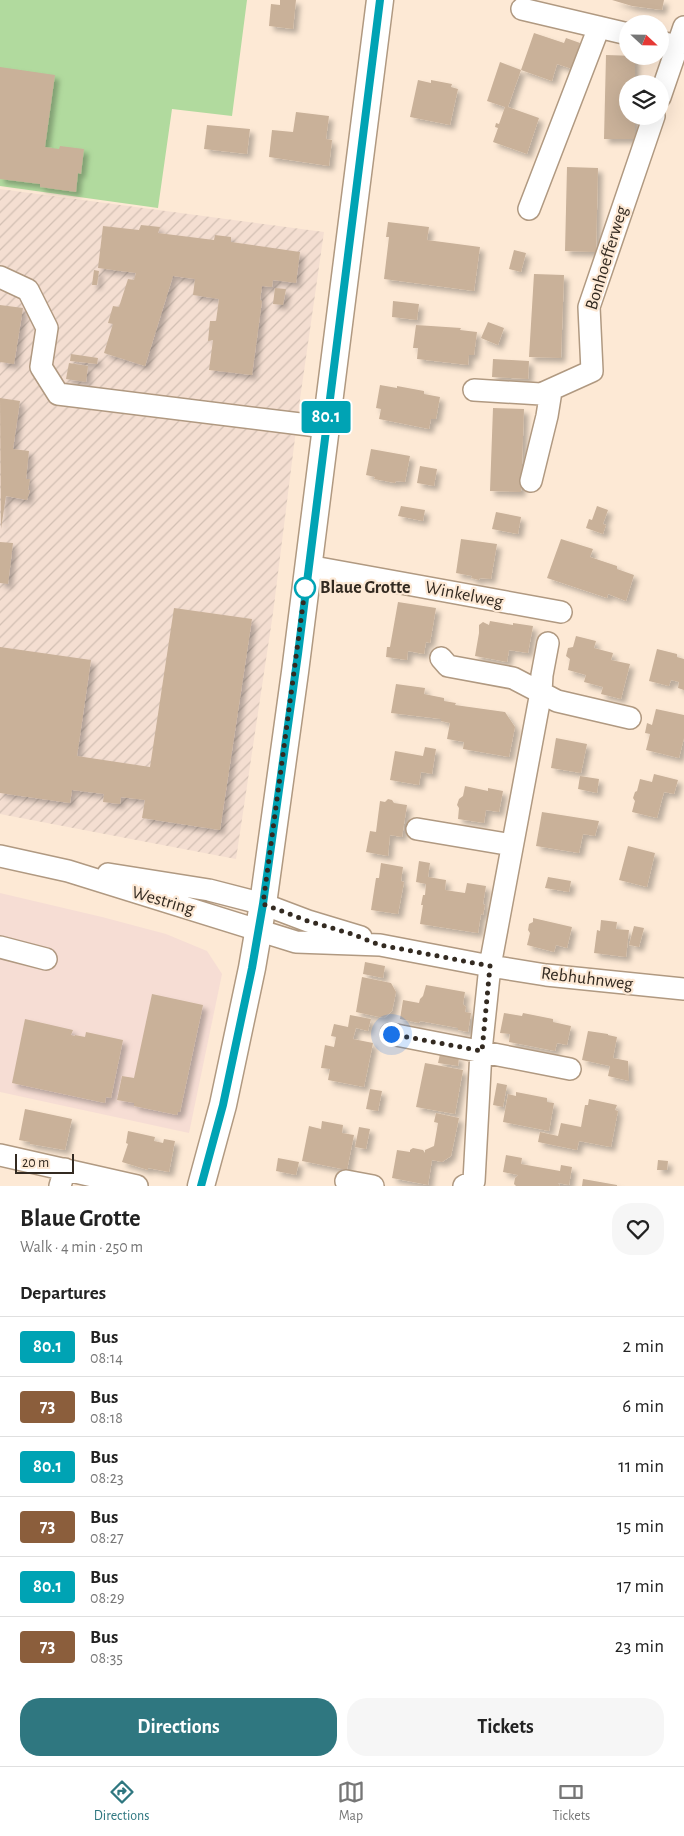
<!DOCTYPE html>
<meta charset="utf-8">
<style>
:root{--surface:#fff;--page:#f6f6f6;--text:#222;--muted:#767676;--line:#e0e0e0;--accent:#2f7780}
body{margin:0;font-family:"Alegreya Sans",sans-serif;background:var(--page);color:var(--text);height:100vh;display:flex;flex-direction:column;font-size:19px;white-space:nowrap}
*{box-sizing:border-box;margin:0}
p{font-size:16px;color:var(--muted)}
.icon{flex:none;width:28px;height:28px;fill:none;stroke:currentColor;stroke-width:2;stroke-linecap:round;stroke-linejoin:round}
.map{position:relative;height:1186px;overflow:hidden}
.side{display:flex;flex-direction:column;background:var(--surface);flex:1}
.side>*{flex:none}
.badge{padding:0 10px;border-radius:4px;font-size:18px;line-height:32px}
.needle{width:32px;rotate:112deg}
.buttons{position:absolute;left:619px;top:15px;display:grid;gap:10px}
.buttons a{display:grid;place-items:center;width:50px;height:50px;border-radius:50%;background:var(--surface);box-shadow:0 5px 20px #0002;font-size:25px}
.scale{position:absolute;left:15px;bottom:12px;width:59px;box-sizing:border-box;padding-left:5px;border:2px solid #332a21;border-top:0;font-size:14px;line-height:18px;white-space:nowrap;color:#332a21;-webkit-text-stroke:4px #fde9d5;paint-order:stroke}
.you{position:absolute;width:25px;height:25px;margin:-12px;border:4px solid #fff;border-radius:50%;background:#1a73e8;box-shadow:0 0 0 8px #1a73e833}
.map>.badge{position:absolute;translate:-50% -50%;box-shadow:0 0 0 2px #fff}
h2{padding:0 20px;font-size:19px;line-height:45px}
.round{display:grid;place-items:center;flex:none;width:52px;height:52px;border-radius:20px;background:var(--page)}
.head{display:flex;align-items:center;justify-content:space-between;height:85px;padding:0 20px}
h1{font-size:24px;font-weight:700;line-height:38px}
.cta{display:flex;gap:10px;margin-top:auto;padding:10px 20px}
.cta a{flex:1;height:58px;border-radius:20px;background:var(--accent);color:#fff;font-size:20px;font-weight:700;line-height:58px;text-align:center}
.cta a+a{background:var(--page);color:var(--text)}
ul{padding:0;list-style:none}
li{display:flex;align-items:center;gap:15px;height:60px;padding:0 20px;border-top:1px solid var(--line)}
li div{flex:1}
li b{display:block;font-size:19px}
li em{font-style:normal}
li .badge{min-width:55px;font-weight:700;text-align:center}
.tab-bar{display:flex;justify-content:space-around;align-items:center;height:70px;border-top:1px solid var(--line);background:var(--surface);font-size:14px;color:var(--muted)}
.tab-bar a{display:grid;justify-items:center;gap:2px}
.tab-bar .on{color:var(--accent)}
.map>svg:first-child{display:block}
.commercial{fill:#f6ddd4}
.industrial{fill:url(#industrial-furrows)}
.pitch{fill:#b1da9e}
.building{fill:#c9b199;filter:url(#shadow)}
.lines{fill:none;stroke-linecap:round;stroke-linejoin:round}
.minor-casing{stroke:#b09981;stroke-width:24}
.major-casing{stroke:#b09981;stroke-width:29}
.minor{stroke:#fff;stroke-width:21}
.major{stroke:#fff;stroke-width:26}
.line-casing{stroke:#fff;stroke-width:11}
.line{stroke:#00a3b4;stroke-width:8}
.walk{stroke:#332a21;stroke-width:5;stroke-dasharray:0 9}
.stop-dot{fill:#fff;stroke:#00a3b4;stroke-width:2.5}
.labels{text-anchor:middle;dominant-baseline:central;stroke-width:4.5;stroke-linejoin:round;paint-order:stroke}
.street-label{font-size:18px;fill:#332a21;stroke:#fde9d5}
.stop-label{font-size:18px;font-weight:bold;fill:#332a21;stroke:#fde9d5;text-anchor:start}
</style>
<div class="map">
<svg width="684" height="1186" viewBox="0 0 684 1186">
<defs>
<pattern id="industrial-furrows" width="10" height="10" patternUnits="userSpaceOnUse" patternTransform="scale(1.25)"><rect width="10" height="10" fill="#f4ded1"/><path d="M-1 1l2-2M0 10L10 0M9 11l2-2" fill="none" stroke="#d2bfb3"/></pattern>
<filter id="shadow"><feDropShadow dx="4.5" dy="4.5" stdDeviation="2.5" flood-color="#0004"/></filter>
</defs>
<rect width="100%" height="100%" fill="#fde9d5"/>
<!-- commercial -->
<path class="commercial" d="M0,893L102,917L166,934L207,951L222,974L189,1133L0,1092Z"/>
<!-- industrial -->
<path class="industrial" d="M0,189L324,232L299,406L273,613L236,859L0,814Z"/>
<!-- pitch -->
<path class="pitch" d="M0,0H247L232,116L172,109L158,208L0,186Z"/>
<!-- building -->
<path class="building" d="M280,0H296L293,29L269,26L271,4L280,5Z
M612,0H664L662,10L632,6Z
M534,33L564,43L566,38L580,43L572,69L557,64L552,81L521,70Z
M606,55L635,56V84H628V116H635V139H604Z
M500,62L521,70L508,107L539,118L527,154L493,142L498,128L495,127L496,123L499,124L505,107L487,101Z
M0,67L55,75L45,147L59,149L60,146L84,149L81,174L78,173L76,192L40,187V184L0,179Z
M418,80L431,83V80L452,84L451,87L458,89L450,125L410,117Z
M296,112L329,116L326,139L332,140L329,166L269,157L272,130L293,132Z
M207,125L250,129L247,154L204,149Z
M567,167L598,168L596,252L565,251Z
M388,222L429,227L427,240L480,247L474,291L384,279L389,237H386Z
M141,225L160,227L158,233L214,240L215,235L231,237V242L300,252L296,283L273,280L272,287L262,286L260,300L262,301L252,375L209,370L213,340L208,341L210,321H216L219,299L193,295L195,279L173,276L145,366L104,353L112,327L113,324L108,323L113,306L119,307L128,279L134,280L136,273L98,268L103,226L139,230Z
M514,250L526,253L521,272L509,269Z
M94,270L99,271L97,285H92Z
M534,274L564,275L561,358L529,357Z
M275,288L286,289L283,305L273,304Z
M393,301L419,304L417,320L392,317Z
M0,305L23,308L14,364L0,362Z
M488,322L504,328L498,345L481,338Z
M416,325L461,328L460,330L477,332L474,355H469L468,365L417,359L418,348H413Z
M71,354L98,358L97,364L70,361Z
M493,359L529,361L528,379L492,377Z
M69,363L88,366L86,382L66,379Z
M380,385L397,388V386L424,391V394L440,397L436,419H431L429,429L379,419L381,409L376,408Z
M0,398L20,401L13,449L29,451L26,479H30L28,490H30L27,500L6,496L1,529Z
M493,408L524,409L521,492L490,491Z
M371,449L410,456L405,482L396,481L395,483L374,479L375,477L366,475Z
M420,466L437,469L434,486L417,483Z
M401,506L425,510L423,521L398,516Z
M597,506L608,510L603,524L606,525L603,534L586,528L589,519L592,520Z
M496,512L521,517L518,534L492,529Z
M461,539L497,544L491,579L480,578L479,580L471,578L472,576L456,573Z
M561,539L593,549L590,557L617,566V569L634,575L626,601L608,594L607,598L547,578Z
M0,542L13,543L8,584L0,583Z
M398,602L436,608L430,643L426,642L424,654L408,651L407,660L386,657L387,647H390Z
M174,608L252,619L220,830L142,818L145,800L121,797L120,804L103,802L104,794L72,790L70,803L0,793V647L91,660L77,756L150,767Z
M490,621L513,625V623L533,626L528,653L509,650L507,662L475,656L479,633V625L483,622L489,625Z
M576,636L596,641L594,648L613,653L611,660L630,664L621,699L601,694L603,687L584,682L586,675L568,670L570,659L566,656L568,648L573,647Z
M657,649L677,654V657L684,659V690L678,688L679,682L671,680L669,686L649,681Z
M396,684L425,688L424,694L444,698V701L456,703L455,705L505,712L515,727L509,757L463,749L464,742L447,739L450,723L441,721V719L391,713Z
M656,709L684,715V738L679,758L646,750L650,734L645,733L647,723L652,725Z
M556,738L587,744L581,773L551,768Z
M425,747L436,749L432,774L421,772L419,785L390,780L395,751L423,756Z
M654,774L678,780L674,794L664,792L657,818L632,812L635,801L633,798L635,792L637,791L640,779L652,782Z
M580,776L599,779L597,793L578,789Z
M465,786L488,791V788L503,791L499,812L486,810L484,823L458,819L459,808L457,805L459,799L463,796Z
M388,799L392,800L394,803L407,805L402,837L390,835L388,856L366,852L370,831L376,832L380,801L385,802Z
M542,812L599,821L595,836L583,834L579,853L536,846Z
M628,846L655,853L647,887L619,880Z
M419,861L430,863L428,877L446,880L445,890L465,893L467,883L486,886L483,904L485,905L483,915L481,914L478,933L420,924L423,905H421L423,895H425L426,884L416,882Z
M381,863L403,867L401,881L404,882L398,914L371,910L376,878H379Z
M548,877L571,881L569,892L545,888Z
M533,918L572,927L567,948L556,945L554,952L527,945L530,933L528,930L529,924L533,922Z
M601,920L617,922L616,929L629,930L626,957L594,953L597,930L600,931Z
M634,926L644,928L639,947L629,945Z
M365,962L385,966L383,978L363,974Z
M362,977L391,983L396,992L394,1002L392,1011L384,1018L356,1012Z
M426,985L465,992L463,1004L466,1007L465,1012L471,1013L468,1032L458,1030V1028L420,1021L419,1023L400,1019L403,1000L419,1003L420,999L423,996Z
M152,994L203,1005L180,1112H178L177,1115L134,1106V1103L117,1100L122,1076L134,1078Z
M504,1013L522,1016L523,1013L553,1019V1022L571,1026L567,1045L557,1043L555,1051L509,1042L510,1034L500,1033Z
M350,1015L371,1019L368,1031L356,1028L353,1039L373,1043L364,1087L328,1080L330,1069L321,1068L325,1045L334,1047L336,1037L331,1036L334,1024L348,1027Z
M25,1019L73,1030L71,1035L75,1036V1035L85,1037L86,1032L123,1040L111,1098L106,1097L105,1103L12,1083Z
M588,1031L608,1034V1035L617,1037L613,1058L628,1061L629,1081L608,1076L610,1066L582,1060Z
M440,1054L459,1057L458,1066L438,1063Z
M425,1063L463,1070L455,1114L416,1107Z
M497,1083L507,1085L503,1107L493,1105Z
M370,1089L382,1091L378,1111L366,1109Z
M516,1092L547,1098V1102L554,1103L549,1131L503,1122L508,1094L516,1096Z
M589,1099L617,1105L615,1110L618,1111L611,1147L579,1141L577,1150L538,1142L540,1132L558,1136L561,1123L581,1127L585,1105H588Z
M25,1109L72,1119L65,1150L30,1144V1142L19,1140Z
M436,1113L459,1118L451,1156L442,1162L432,1160L428,1185L392,1178L397,1150L410,1152V1150L413,1148L423,1150L425,1153V1150L434,1146L438,1123L434,1122Z
M322,1121L343,1125L342,1133L354,1135L347,1170L302,1161L309,1126L321,1129Z
M359,1127L370,1129L366,1149L355,1147Z
M128,1131L155,1137L154,1141L163,1143L164,1139L175,1141L169,1172L148,1168V1170L122,1162L128,1144L126,1143Z
M506,1155L522,1158L521,1164L560,1171L561,1165L572,1167L569,1185L558,1183L560,1186H516L514,1184L515,1178L518,1175L503,1172Z
M278,1158L299,1162L296,1175L276,1171Z
M658,1160L668,1161L667,1170H657Z
M583,1179L617,1185V1186H582Z"/>
<g class="lines">
<defs>
<path id="minor" d="M522,9L628,34
M660,42L677,46
M660,97L684,27
M529,209L599,27
M0,277L28,290L47,328L41,367L58,394L325,427
M474,390L541,394L592,371L589,307L654,116
M531,481L547,416L551,391
M308,566L561,612
M441,658L448,666L513,678L557,701L630,718
M417,829L512,845
M0,856L68,871L296,942L380,945L490,966L546,975L684,989
M108,874L209,890L263,904L308,921L361,937
M0,947L46,959
M391,1034L570,1069
M0,1155L137,1186
M346,1181L373,1186
M60,1186L65,1169
M464,1186L474,1181L481,1051L490,966L541,692L542,675L548,643"/>
<path id="major" d="M201,1186L223,1105L252,968L263,904L295,672L380,0"/>
</defs>
<!-- minor casing -->
<use href="#minor" class="minor-casing"/>
<!-- major casing -->
<use href="#major" class="major-casing"/>
<!-- minor -->
<use href="#minor" class="minor"/>
<!-- major -->
<use href="#major" class="major"/>
</g>
<g class="lines">
<defs>
<path id="line" d="M201,1186L223,1105L252,968L263,904L298,654L380,0"/>
</defs>
<!-- line casing -->
<use href="#line" class="line-casing"/>
<!-- line -->
<use href="#line" class="line"/>
<!-- walk -->
<path class="walk" d="M305,588L306,582L263,904L308,921L352,934L380,945L490,966L482,1051L391,1034"/>
</g>
<!-- markers -->
<circle class="stop-dot" cx="305" cy="588" r="10"/>
<g class="labels">
<!-- street labels -->
<g class="street-label">
<text transform="translate(607 258) rotate(-73)">Bonhoefferweg</text>
<text transform="translate(464 595) rotate(11)">Winkelweg</text>
<text transform="translate(163 901) rotate(16)">Westring</text>
<text transform="translate(587 979) rotate(7)">Rebhuhnweg</text>
</g>
<!-- stop labels -->
<g class="stop-label">
<text x="320" y="588">Blaue Grotte</text>
</g>
</g>
</svg>
<div class="buttons">
<a><svg class="needle" viewBox="-14 -14 28 28"><path d="M0-13l5 13h-10z" fill="#e53935"/><path d="M0 13l5-13h-10z" fill="#767676"/></svg></a>
<a><svg class="icon" aria-label="layers" viewBox="0 0 24 24"><path d="M12 4l9 5-9 5-9-5zM3 14l9 5 9-5"/></svg></a>
</div>
<div class="scale">20 m</div>
<div class="you" style="left:391px;top:1034px"></div>
<b class="badge" style="left:326px;top:417px;background:#00a3b4;color:#fff">80.1</b>
</div>
<section class="side">
<div class="head"><div><h1>Blaue Grotte</h1><p>Walk · 4 min · 250 m</p></div><a class="round"><svg class="icon" aria-label="heart" viewBox="0 0 24 24"><path d="M12 20l-8-8c-3-5 5-10 8-4 3-6 11-1 8 4z"/></svg></a></div>
<h2>Departures</h2>
<ul>
<li><span class="badge" style="background:#00a3b4;color:#fff">80.1</span><div><b>Bus</b><p>08:14</p></div><em>2 min</em></li>
<li><span class="badge" style="background:#8b5e3c;color:#fff">73</span><div><b>Bus</b><p>08:18</p></div><em>6 min</em></li>
<li><span class="badge" style="background:#00a3b4;color:#fff">80.1</span><div><b>Bus</b><p>08:23</p></div><em>11 min</em></li>
<li><span class="badge" style="background:#8b5e3c;color:#fff">73</span><div><b>Bus</b><p>08:27</p></div><em>15 min</em></li>
<li><span class="badge" style="background:#00a3b4;color:#fff">80.1</span><div><b>Bus</b><p>08:29</p></div><em>17 min</em></li>
<li><span class="badge" style="background:#8b5e3c;color:#fff">73</span><div><b>Bus</b><p>08:35</p></div><em>23 min</em></li>
</ul>
<div class="cta"><a>Directions</a><a>Tickets</a></div>
</section>
<nav class="tab-bar">
<a class="on"><svg class="icon" aria-label="directions" viewBox="0 0 24 24"><path d="M12 3l9 9-9 9-9-9zM9 14v-3h6M13 9l2 2-2 2"/></svg>Directions</a>
<a><svg class="icon" aria-label="map" viewBox="0 0 24 24"><path d="M3 6l6-2 6 2 6-2v14l-6 2-6-2-6 2zM9 4v14M15 6v14"/></svg>Map</a>
<a><svg class="icon" aria-label="tickets" viewBox="0 0 24 24"><path d="M3 7h18v10H3zM15 7v10"/></svg>Tickets</a>
</nav>
